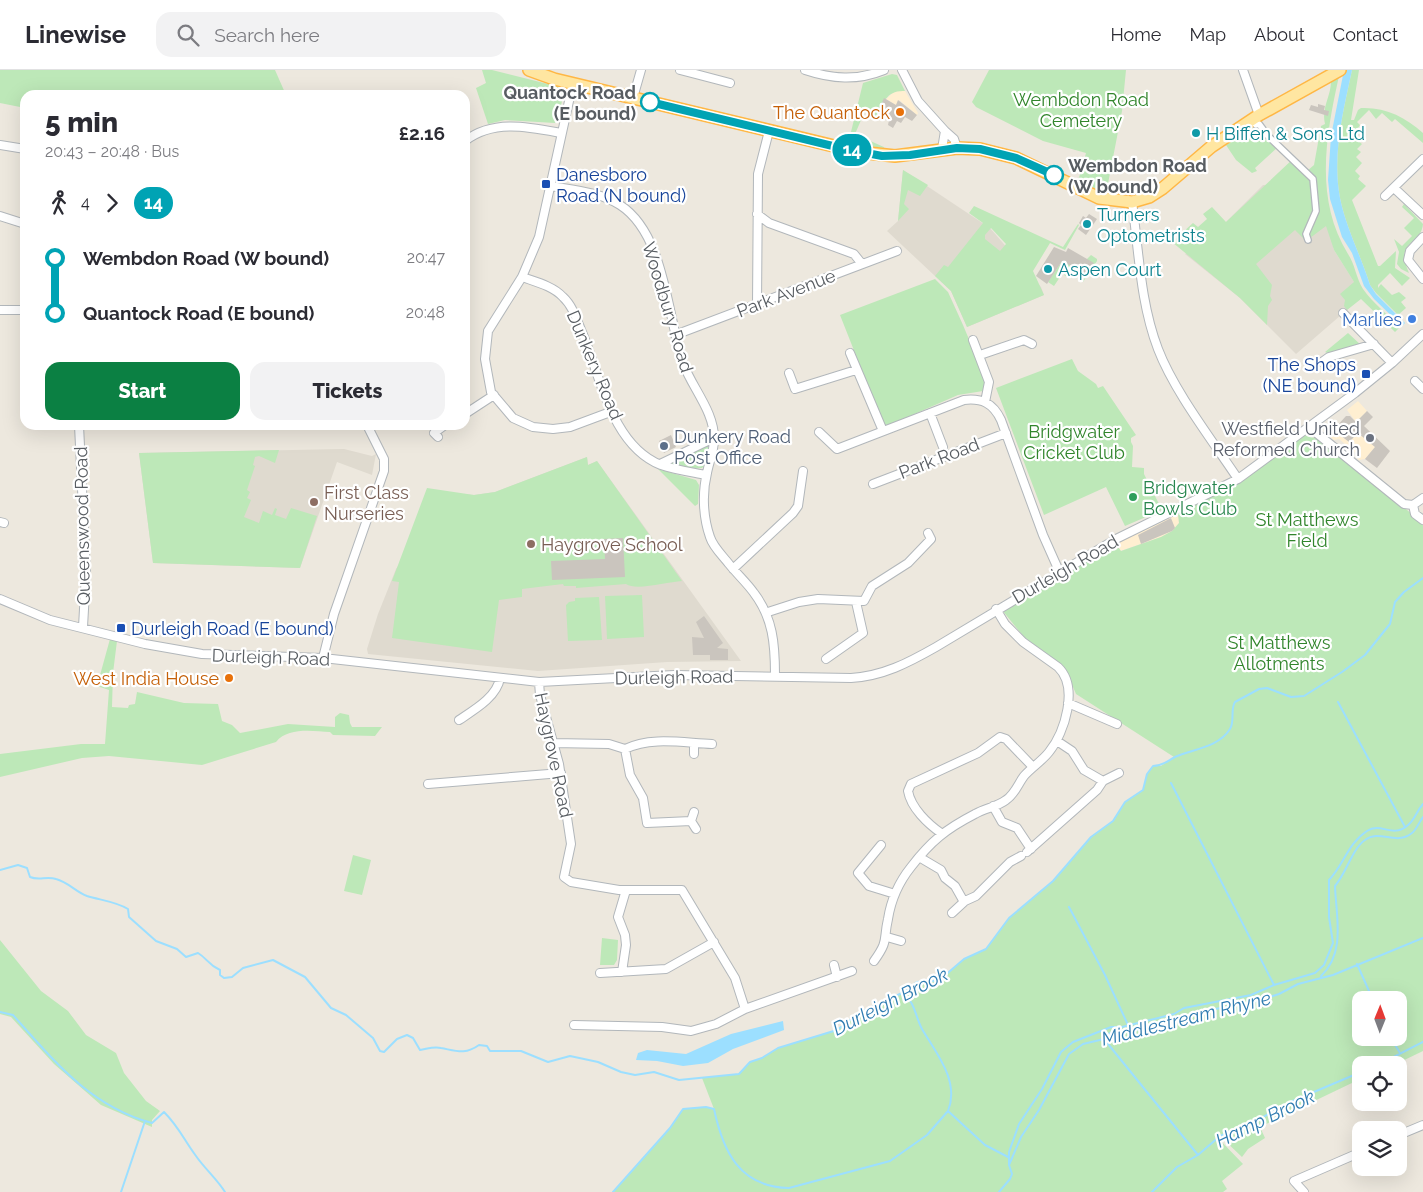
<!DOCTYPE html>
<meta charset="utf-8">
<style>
:root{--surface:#fff;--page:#f2f2f3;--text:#2b2b33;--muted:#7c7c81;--line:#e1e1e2;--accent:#0b8043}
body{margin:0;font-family:Raleway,sans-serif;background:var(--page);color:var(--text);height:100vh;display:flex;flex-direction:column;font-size:19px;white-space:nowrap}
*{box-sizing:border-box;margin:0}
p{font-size:16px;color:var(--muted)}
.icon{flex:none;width:28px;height:28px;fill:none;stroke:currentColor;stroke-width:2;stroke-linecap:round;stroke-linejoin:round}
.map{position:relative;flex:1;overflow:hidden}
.drawer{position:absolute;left:20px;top:20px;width:450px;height:340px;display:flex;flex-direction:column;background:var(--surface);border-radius:15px;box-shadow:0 5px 20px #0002}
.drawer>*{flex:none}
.badge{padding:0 10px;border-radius:16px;font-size:18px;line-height:32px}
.needle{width:32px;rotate:1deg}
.buttons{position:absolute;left:1352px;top:921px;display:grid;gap:10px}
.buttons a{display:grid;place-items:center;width:55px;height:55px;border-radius:10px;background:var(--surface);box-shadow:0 5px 20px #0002;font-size:25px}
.map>.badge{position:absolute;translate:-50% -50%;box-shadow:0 0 0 2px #fff}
.legs{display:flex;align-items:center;gap:8px;height:55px;padding:0 25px;font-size:16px}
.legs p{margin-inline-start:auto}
.summary{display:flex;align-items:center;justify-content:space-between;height:85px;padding:0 25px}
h1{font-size:28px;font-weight:800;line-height:38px}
.primary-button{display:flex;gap:10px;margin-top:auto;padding:10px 25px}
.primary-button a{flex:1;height:58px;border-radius:15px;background:var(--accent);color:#fff;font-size:20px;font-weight:800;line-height:58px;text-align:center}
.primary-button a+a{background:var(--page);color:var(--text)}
ul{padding:0 25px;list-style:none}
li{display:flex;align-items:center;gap:18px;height:55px;font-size:19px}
li i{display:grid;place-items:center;width:8px;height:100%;margin:0 6px;background:currentColor}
li i::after{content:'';width:12px;height:12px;margin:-6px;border:4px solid;border-radius:50%;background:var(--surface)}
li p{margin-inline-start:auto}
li:first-child i{background:linear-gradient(#0000 50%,currentColor 0)}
li:last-child i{background:linear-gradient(currentColor 50%,#0000 0)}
header{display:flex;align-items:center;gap:30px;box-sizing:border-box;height:70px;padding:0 25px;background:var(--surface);border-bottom:1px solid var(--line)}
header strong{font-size:24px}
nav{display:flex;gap:28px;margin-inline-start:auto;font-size:18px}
.search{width:350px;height:45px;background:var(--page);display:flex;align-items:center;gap:12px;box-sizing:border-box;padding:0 18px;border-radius:15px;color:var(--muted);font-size:19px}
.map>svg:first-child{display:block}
.commercial{fill:#ffefd1}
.education{fill:#dfdacf}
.green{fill:#bde8b8;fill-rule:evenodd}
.water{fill:#9cdfff}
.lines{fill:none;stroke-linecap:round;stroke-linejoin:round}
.stream{stroke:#9cdfff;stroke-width:2}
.building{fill:#cac5be}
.pedestrian-casing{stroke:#b2b7bb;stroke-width:8}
.minor-casing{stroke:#b2b7bb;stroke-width:10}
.primary-casing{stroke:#ffb745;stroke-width:14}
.pedestrian{stroke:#fff;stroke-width:5.5}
.minor{stroke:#fff;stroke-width:8}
.primary{stroke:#ffe6a1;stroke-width:11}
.line-1-casing{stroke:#fff;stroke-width:11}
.line-1{stroke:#00a3b4;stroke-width:8}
.stop-1-dot{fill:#fff;stroke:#00a3b4;stroke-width:2.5}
.food-dot{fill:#e8710a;stroke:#fff;stroke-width:2}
.culture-dot{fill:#0f9aa8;stroke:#fff;stroke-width:2}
.transit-dot{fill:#1a4fb4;stroke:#fff;stroke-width:2}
.shop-dot{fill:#3f7fe0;stroke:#fff;stroke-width:2}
.worship-dot{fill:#6b7280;stroke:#fff;stroke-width:2}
.service-dot{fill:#5c6f8a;stroke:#fff;stroke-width:2}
.leisure-dot{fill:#2e9e5b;stroke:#fff;stroke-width:2}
.education-dot{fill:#8d6e63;stroke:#fff;stroke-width:2}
.labels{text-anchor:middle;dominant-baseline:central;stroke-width:4.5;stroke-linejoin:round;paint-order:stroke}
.stop-label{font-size:18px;font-weight:bold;fill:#585d62;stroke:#fff;text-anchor:end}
.park-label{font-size:18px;fill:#31852c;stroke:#fff}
.food-label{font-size:18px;fill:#c56008;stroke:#fff;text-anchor:end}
.culture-label{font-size:18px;fill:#0d838f;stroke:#fff;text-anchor:start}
.transit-label{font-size:18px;fill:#164399;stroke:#fff;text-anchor:start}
.street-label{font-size:18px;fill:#585d62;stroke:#fff}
.shop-label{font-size:18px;fill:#366cbe;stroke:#fff;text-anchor:end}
.worship-label{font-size:18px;fill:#5b616d;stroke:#fff;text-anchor:end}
.service-label{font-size:18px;fill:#4e5e75;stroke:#fff;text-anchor:start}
.leisure-label{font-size:18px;fill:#27864d;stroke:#fff;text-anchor:start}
.education-label{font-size:18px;fill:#785e54;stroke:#fff;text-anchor:start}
.water-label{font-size:19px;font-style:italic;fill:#2f7cb1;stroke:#fff}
</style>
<header>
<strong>Linewise</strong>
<div class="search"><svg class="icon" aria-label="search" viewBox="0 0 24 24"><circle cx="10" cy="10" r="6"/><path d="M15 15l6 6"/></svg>Search here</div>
<nav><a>Home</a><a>Map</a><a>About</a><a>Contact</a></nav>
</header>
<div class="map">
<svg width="1423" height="1122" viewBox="0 0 1423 1122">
<rect width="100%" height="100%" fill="#ede8de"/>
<!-- commercial -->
<path class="commercial" d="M896,20L905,21L918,43L917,45L899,30L896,35L886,29Z
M1358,331L1367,341L1356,352L1347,340Z
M1336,362L1349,372L1358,363L1375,377L1365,389L1359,390L1357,388L1358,385L1339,369L1334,370L1329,366Z
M1178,444L1179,453L1172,461L1161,467L1120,481L1116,474L1152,455Z"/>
<!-- education -->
<path class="education" d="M903,100L990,158L1041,217L1044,225L967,257L951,221L887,161L898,151Z
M1319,114L1334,180L1363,226L1296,284L1240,228L1185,184L1226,152L1263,115Z
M344,379L372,386L376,384L372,405L337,392L300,498L153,493L139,383Z
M587,387L588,395L597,391L741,591L667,592L538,601L368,584L367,579L378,544L396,499L451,423L474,425L495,422Z"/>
<!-- green -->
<path class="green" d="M0,0H275L286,25H25V38L0,33Z
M482,0H492L560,17L564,22L558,49L555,53L505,50L488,54L476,18L486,13Z
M989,0H1126L1122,41L1106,124L1078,111L1086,83L1043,71L976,37L972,32Z
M1352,0H1359L1351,50H1354L1358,40L1361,38C1386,37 1405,47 1423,63V73L1395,49L1392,52L1382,43L1376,49L1369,40L1357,52L1360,55L1353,67L1362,74L1357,79L1361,82L1356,87L1362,93L1355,101L1360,106L1358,109L1366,116L1352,130L1378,196H1380L1396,181L1395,198L1410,208L1402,216L1390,203L1378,215V218L1381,214L1392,225L1399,222L1406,228L1401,232L1406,238L1398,245L1376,223L1370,215C1361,186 1346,158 1340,128C1332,85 1343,42 1352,0Z
M892,4L897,5L905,21C886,20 884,33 876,46L865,41L855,64L886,78L848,74L863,13Z
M1339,6C1326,65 1314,129 1348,184C1355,194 1356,208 1363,219C1373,233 1388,245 1400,257L1395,262L1361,229L1347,240L1344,236L1345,230L1340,224L1354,212L1334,180L1326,156L1306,171L1295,160L1256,194L1272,215L1270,226L1272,230L1268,236L1267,255L1240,228L1172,172L1193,153L1198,157L1207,149L1203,144L1212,137L1226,152L1294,88L1307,101L1314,95L1321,56L1325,54C1321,38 1331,27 1331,11Z
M1259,55L1278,77L1255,98L1257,101L1252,103L1236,90L1226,75L1253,56Z
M903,100L928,115L920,126L908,120L904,134L909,139L898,151Z
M1404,134L1423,154C1421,176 1394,169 1409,203L1401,199L1397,194L1399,182L1394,169L1402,176L1412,166L1404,158L1414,148L1402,137Z
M974,136L1063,177L1078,154L1079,155L1065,180L1050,173L1033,201L1044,225L967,257L951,221L935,206L944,195L948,197L983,153L969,143ZM991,158L1006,174L1000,181L985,169V165Z
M1091,185L1097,189V191L1083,212L1081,207L1069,208L1064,205V201L1054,216L1048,212L1062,191L1087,189Z
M935,209L948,222L963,255L986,310L983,321L958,325L887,356L883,354L840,245Z
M1348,263L1362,276L1330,284L1325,282Z
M1072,289L1078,301L1096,314L1098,318L1103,316L1136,365L1131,368V372L1133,376L1132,397L1144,398V404L1162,440L1125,456L1106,417L1044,445L996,318Z
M1304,365L1321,370L1423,453V981L1394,995H1361V1012L1355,1014L1354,1012L1260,1057L1265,1068L1248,1079L1242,1087L1220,1066L1218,1068L1243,1094L1222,1111L1227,1119L1223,1122H613L670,1058L683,1039L706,1037L714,1039L702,1008L738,1004L750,992L762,988L778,978L837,960L859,943L902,923L917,912L933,911L943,907L964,889L986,879L1009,848L1053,811L1091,767L1113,751L1125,732L1143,720L1147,704L1153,696H1161L1174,687L1076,624L1065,598L1024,567L1002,540L1116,474L1121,481L1161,467L1172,461L1179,453L1178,444L1238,413ZM1361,930H1399V968H1361Z
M709,374L706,394L702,398L688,399L671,394L680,387Z
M279,380L275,393L259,386L255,387L253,395L255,396L247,420L250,422L247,428L251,430L244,447L259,453L263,441L272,445L275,438L277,439L275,445L286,449L291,438L317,446L300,498L153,493L139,383Z
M587,387L588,395L597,391L682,511C667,512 636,521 626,514L576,518V516H564L563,514L522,519V527L499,530L492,582L392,568L399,512L392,511L427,418L474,425L495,422Z
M658,399L696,410L699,415L698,434L695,436Z
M642,525L644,567L607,569L605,526Z
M599,527L602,570L568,571L566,535L569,532L575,531V528Z
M110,569L117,571L113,603L112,637L128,638L129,635L135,634L137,622L184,633L218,634L222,651L232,655L240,663L288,654L335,657V647L340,643L349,645L350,653L352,657H382L375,666L333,665L330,662C312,661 288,657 276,672L202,695L109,686L82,688L0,707V684L81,674H105L109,620L97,616Z
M353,785L371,790L362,825L344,821Z
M602,868L618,870L617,890L614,895H600Z
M0,870L41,921L68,941L86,965L116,983L124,1003L146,1031L160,1041L152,1050V1057L101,1035L54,994L11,947L0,944Z"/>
<!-- water -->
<path class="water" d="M1344,0H1352C1343,42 1332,85 1340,128C1346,158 1361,186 1370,215L1376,224L1405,253L1402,256L1374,229L1364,216L1352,183L1342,167L1330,129L1328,110L1331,66Z
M783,951L784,960L733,979L708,993L683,996L657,991L636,990L638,983L647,980L686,984L731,964Z"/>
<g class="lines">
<!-- stream -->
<path class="stream" d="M1338,632L1405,757
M1171,713L1274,915
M0,800L18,795L27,798L30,807C39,811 46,806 56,809C68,812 76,822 87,826C100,830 117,832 128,839L129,847L156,871L177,879L186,887L198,883C208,889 207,894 220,900V905L224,908L232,907L243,898L273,890L305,907L331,938L346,945L373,968L380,981L384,982L397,969L407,965L413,968L420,980C427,979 434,976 441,978C457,981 465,985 479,975L487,976L490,981H521L548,992L570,986L598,992L621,1002L635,1005L654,1002L679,1010L739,1004L750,992L762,988L778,978L837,960L859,943L902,923L917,912L933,911L943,907L964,889L986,879L1009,848L1053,811L1091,767L1113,751L1125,732L1143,720L1147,704L1153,696C1163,696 1167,691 1175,687C1192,679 1218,678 1230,659C1235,651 1230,640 1235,632L1259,619L1267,618L1291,627L1304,626L1342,602L1365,585L1390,554L1395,532L1404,522L1423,508
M1069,837L1105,905L1128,955
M1357,894L1373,930
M1321,906C1346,883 1336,846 1335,816C1347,802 1352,779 1365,770C1380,759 1396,776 1412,763C1417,759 1419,752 1423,747
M902,923C915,931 915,946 922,959C936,983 960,1011 948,1041L985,1075L1008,1087
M0,942L13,945C55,992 90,1036 152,1053L164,1042C179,1057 184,1070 196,1086C205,1099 217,1109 225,1122
M1391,968L1400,983
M1104,969L1198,1085
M1378,995L1423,972
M1009,1095V1082L1019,1054L1042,1019L1061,982L1073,972L1111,957H1122L1174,944L1184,938L1251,925L1274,915L1315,903L1324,895L1333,873L1329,847V810C1344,795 1347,774 1367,761C1381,752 1392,768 1407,756C1415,750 1416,742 1423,734
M121,1122L145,1051
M613,1122L670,1058L683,1039L706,1037L714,1039C723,1081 739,1117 789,1118L890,1091L927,1065L948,1041
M999,1122L1010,1109L1012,1104L1009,1095L1021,1067L1039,1040L1069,984L1083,974L1104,969L1110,963L1133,961L1203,941L1251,933L1279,924L1298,914L1333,905L1423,868
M1152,1122L1177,1097L1198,1085L1220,1066L1256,1051L1288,1033L1361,1002"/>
</g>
<!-- building -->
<path class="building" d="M884,28L896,35L898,30L917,45L912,51L905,47L901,53L897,51L893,58L888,55L889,50L877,44Z
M1318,34L1325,36L1324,40L1329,41L1328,46L1309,40L1311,35L1318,37Z
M1089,144L1097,149L1086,165L1078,159L1081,155L1079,153L1083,146L1086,148Z
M1054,177L1066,182L1068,178L1094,193L1087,205L1062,191L1047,214L1036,206Z
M1367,341L1373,347L1364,356L1390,381L1377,398L1365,389L1375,377L1358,363L1349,372L1336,362V357L1346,346H1350L1356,352Z
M671,365L676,377L664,383L659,371Z
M1171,448L1175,458L1172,461L1141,474L1138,465Z
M623,468L625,507L552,510L551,491L605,489L604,469Z
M704,546L723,573L717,578L728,579V590H710V585H693L692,567L704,568L696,552Z"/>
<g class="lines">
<defs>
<path id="pedestrian" d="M1250,50L1256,55L1259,54L1268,66L1313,109L1316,141L1306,164L1308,170"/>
<path id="minor" d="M680,0L730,13
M805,0C832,9 857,11 884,0
M902,0L918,31L945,61
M1243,0L1259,45
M573,13L539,167L522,207L488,261L485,289L491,322L513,348L533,357L553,359L570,357L613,341
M633,28L641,0
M465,71C493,49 529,57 561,63
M0,75L25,79
M942,79L945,61L954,69L957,78
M550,116C573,120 600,122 620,135C665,164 667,245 683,293C692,318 715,342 714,370C714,381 709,392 707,403C702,423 703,447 710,467C713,477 723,486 729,494C737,504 747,513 754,523C773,548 775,574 775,605
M1394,118L1423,145
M1385,126L1423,89
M1132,132C1139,181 1140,232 1158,279C1174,321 1212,370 1238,409
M757,144L769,153L854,184L862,194
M0,146L25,154
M1423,167L1410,181L1408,190L1423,209
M522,207C536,212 553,216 563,227C574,237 578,254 584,267C601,310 613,376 661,395C676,400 691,402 706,405
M757,235L758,104L769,61
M0,240H25
M1343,243L1392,293
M675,265L897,181
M973,270L989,312L985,332
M850,283L883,361
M980,285L1024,270L1032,274
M1322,292L1329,287L1374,274
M789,303L795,319L856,300
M1415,311L1423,319
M930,343L943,377
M465,344L494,325
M79,355L86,503L83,557
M1309,357L1404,434L1413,435L1415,444L1423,450
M819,362L837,379L964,330C982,328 993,333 1001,350L1043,465L1059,501
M438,367L434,363L445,355
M660,394L714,368
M873,414L1006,363
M1413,435L1423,428
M0,452L4,453
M733,499L793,443L798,436L803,401
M0,529L50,550L145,574L202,584L323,588L539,612L674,605L851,608C883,606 908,593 936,577L1116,469L1238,409L1355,323L1392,293L1423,264
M768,542L799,532L818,529L864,531L872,516L908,493L931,469L928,463
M323,588L334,544L384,401V389L367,355
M826,589L863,563L856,532
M539,612L540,625L559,694L571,774L564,807L571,812L619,820H682L735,908L745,939L852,901
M1068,633L1117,654
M459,650C474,640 497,627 500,608
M1057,671L1072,681L1084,700L1103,711
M553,673L609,674L625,679L630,705L643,728L647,753L691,751
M694,673V684
M625,679C651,666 684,673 712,674
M428,714L561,703
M993,736L1002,752L1017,758L1031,779
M694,742L691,751L696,759
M941,763C928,754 911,738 908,721L911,714L978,683L1000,667L1006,669L1033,697
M881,775L858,803L869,816L895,824
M1027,782L1097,720L1103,711L1119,703
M919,787L941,800L945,808L955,816L964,832
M952,843L965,831L976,826L1010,792L1021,786
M887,867L901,871
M874,891C889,870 883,871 888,849C891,830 899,812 911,797C931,771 946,759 975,744C985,738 997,737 1006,730C1015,724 1018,714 1024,706C1032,697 1042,691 1049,682C1065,662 1079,617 1058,597L1023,572L1005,554L996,539
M834,895L837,907
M622,902L626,875L625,865L618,847L626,820
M600,903L666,899L714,872
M574,955L662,957L691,961L716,954L745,939
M1399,1065L1423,1055
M1304,1122L1294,1111L1361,1082"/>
<path id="primary" d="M529,0L554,9L859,82L895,86L957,78L980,79L1016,88L1099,128L1132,132L1149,127L1163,118L1211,77L1259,45L1340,0"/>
</defs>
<!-- pedestrian casing -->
<use href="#pedestrian" class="pedestrian-casing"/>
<!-- minor casing -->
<use href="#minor" class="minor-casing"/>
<!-- primary casing -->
<use href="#primary" class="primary-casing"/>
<!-- pedestrian -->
<use href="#pedestrian" class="pedestrian"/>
<!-- minor -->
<use href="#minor" class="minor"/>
<!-- primary -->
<use href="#primary" class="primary"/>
</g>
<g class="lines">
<defs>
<path id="line-1" d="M650,32L841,78L882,86L910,85L957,78L980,79L1016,88L1054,105"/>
</defs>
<!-- line-1 casing -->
<use href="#line-1" class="line-1-casing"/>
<!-- line-1 -->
<use href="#line-1" class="line-1"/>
</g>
<!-- markers -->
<g class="stop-1-dot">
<circle cx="650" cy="32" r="9"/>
<circle cx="1054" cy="105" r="9"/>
</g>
<g class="food-dot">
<circle cx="900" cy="42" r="5"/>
<circle cx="229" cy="608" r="5"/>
</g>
<g class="culture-dot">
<circle cx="1196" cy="63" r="5"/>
<circle cx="1087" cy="154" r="5"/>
<circle cx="1048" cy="199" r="5"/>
</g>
<g class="transit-dot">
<rect x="541" y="109" width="10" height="10" rx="2.5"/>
<rect x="1361" y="299" width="10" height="10" rx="2.5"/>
<rect x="116" y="553" width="10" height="10" rx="2.5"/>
</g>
<circle class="shop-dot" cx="1412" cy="249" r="5"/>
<circle class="worship-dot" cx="1370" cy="368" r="5"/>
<circle class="service-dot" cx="664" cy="376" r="5"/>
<circle class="leisure-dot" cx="1133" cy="427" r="5"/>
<g class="education-dot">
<circle cx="314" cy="432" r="5"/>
<circle cx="531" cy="474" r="5"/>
</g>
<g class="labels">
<!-- stop labels -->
<g class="stop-label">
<text x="636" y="22">Quantock Road<tspan x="636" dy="21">(E bound)</tspan></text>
<text x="1068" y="95" text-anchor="start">Wembdon Road<tspan x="1068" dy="21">(W bound)</tspan></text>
</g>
<!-- park labels -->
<g class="park-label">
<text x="1081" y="29">Wembdon Road<tspan x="1081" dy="21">Cemetery</tspan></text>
<text x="1074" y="361">Bridgwater<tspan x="1074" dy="21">Cricket Club</tspan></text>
<text x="1307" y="449">St Matthews<tspan x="1307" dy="21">Field</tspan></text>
<text x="1279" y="572">St Matthews<tspan x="1279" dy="21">Allotments</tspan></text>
</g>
<!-- food labels -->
<g class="food-label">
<text x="890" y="42">The Quantock</text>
<text x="219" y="608">West India House</text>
</g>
<!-- culture labels -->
<g class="culture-label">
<text x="1206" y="63">H Biffen &amp; Sons Ltd</text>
<text x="1097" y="144">Turners<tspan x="1097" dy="21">Optometrists</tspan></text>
<text x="1058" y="199">Aspen Court</text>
</g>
<!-- transit labels -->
<g class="transit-label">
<text x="556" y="104">Danesboro<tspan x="556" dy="21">Road (N bound)</tspan></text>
<text x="1356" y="294" text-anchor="end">The Shops<tspan x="1356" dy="21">(NE bound)</tspan></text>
<text x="131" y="558">Durleigh Road (E bound)</text>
</g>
<!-- street labels -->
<g class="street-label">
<text transform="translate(786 223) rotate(-21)">Park Avenue</text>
<text transform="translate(668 237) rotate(73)">Woodbury Road</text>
<text transform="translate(595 295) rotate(67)">Dunkery Road</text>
<text transform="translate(939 388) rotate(-21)">Park Road</text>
<text transform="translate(82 456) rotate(-91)">Queenswood Road</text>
<text transform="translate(1065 499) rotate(-30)">Durleigh Road</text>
<text transform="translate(271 587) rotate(2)">Durleigh Road</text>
<text transform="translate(674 607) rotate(-1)">Durleigh Road</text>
<text transform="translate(554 685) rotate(78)">Haygrove Road</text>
</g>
<!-- shop labels -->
<g class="shop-label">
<text x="1402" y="249">Marlies</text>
</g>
<!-- worship labels -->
<g class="worship-label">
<text x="1360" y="358">Westfield United<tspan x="1360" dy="21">Reformed Church</tspan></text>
</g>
<!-- service labels -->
<g class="service-label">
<text x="674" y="366">Dunkery Road<tspan x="674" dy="21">Post Office</tspan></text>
</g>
<!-- leisure labels -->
<g class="leisure-label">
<text x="1143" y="417">Bridgwater<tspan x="1143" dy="21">Bowls Club</tspan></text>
</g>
<!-- education labels -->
<g class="education-label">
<text x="324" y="422">First Class<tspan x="324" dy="21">Nurseries</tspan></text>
<text x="541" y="474">Haygrove School</text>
</g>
<!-- water labels -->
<g class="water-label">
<text transform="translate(890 931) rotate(-27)">Durleigh Brook</text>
<text transform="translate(1186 948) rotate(-14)">Middlestream Rhyne</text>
<text transform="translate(1265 1048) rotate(-26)">Hamp Brook</text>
</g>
</g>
</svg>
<div class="buttons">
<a><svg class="needle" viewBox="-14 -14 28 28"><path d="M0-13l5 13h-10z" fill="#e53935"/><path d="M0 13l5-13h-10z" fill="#7c7c81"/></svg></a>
<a><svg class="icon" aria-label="locate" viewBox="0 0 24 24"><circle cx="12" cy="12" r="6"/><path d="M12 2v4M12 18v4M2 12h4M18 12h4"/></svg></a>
<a><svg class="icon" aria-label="layers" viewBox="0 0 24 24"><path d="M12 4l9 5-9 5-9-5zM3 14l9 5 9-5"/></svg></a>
</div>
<b class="badge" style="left:852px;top:80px;background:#00a3b4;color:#fff">14</b>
<section class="drawer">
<div class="summary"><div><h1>5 min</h1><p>20:43 – 20:48 · Bus</p></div><b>£2.16</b></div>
<div class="legs"><svg class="icon" aria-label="walk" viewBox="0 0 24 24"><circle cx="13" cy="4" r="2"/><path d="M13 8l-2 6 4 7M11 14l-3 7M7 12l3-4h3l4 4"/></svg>4<svg class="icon" aria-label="forward" viewBox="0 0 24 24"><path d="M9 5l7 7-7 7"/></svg><b class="badge" style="background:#00a3b4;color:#fff">14</b></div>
<ul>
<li><i style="color:#00a3b4"></i><b>Wembdon Road (W bound)</b><p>20:47</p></li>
<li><i style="color:#00a3b4"></i><b>Quantock Road (E bound)</b><p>20:48</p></li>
</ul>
<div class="primary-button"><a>Start</a><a>Tickets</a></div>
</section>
</div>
